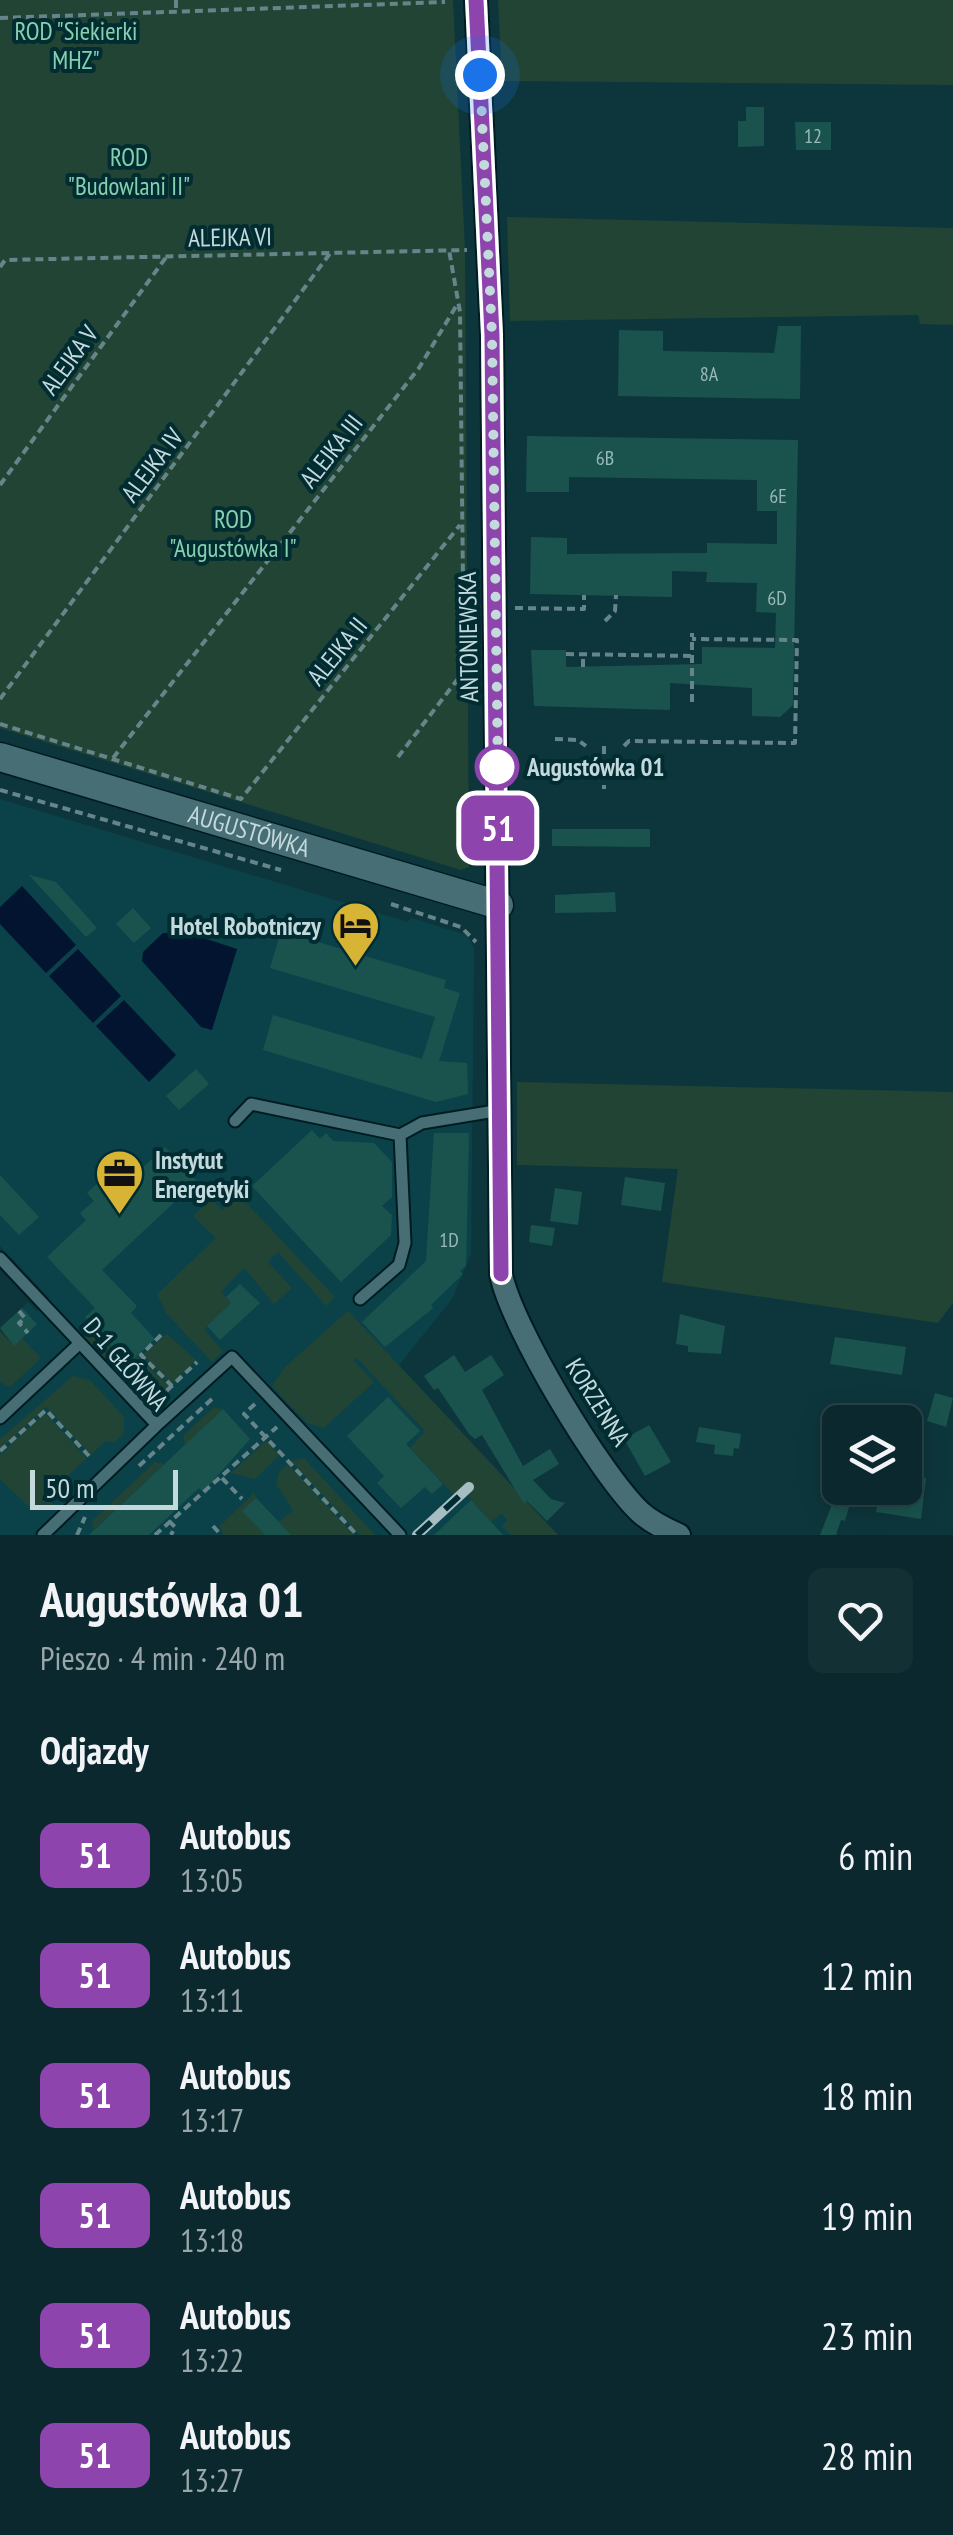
<!DOCTYPE html>
<html lang="pl">
<meta charset="utf-8">
<style>
:root{--surface:#0a282d;--page:#133035;--text:#f1f3f6;--muted:#99a6aa;--line:#2a4449}
body{margin:0;font-family:"PT Sans Narrow",sans-serif;background:var(--page);color:var(--text);height:100vh;display:flex;flex-direction:column;font-size:38px;white-space:nowrap}
*{box-sizing:border-box;margin:0}
p{font-size:32px;color:var(--muted)}
.icon{flex:none;width:55px;height:55px;fill:none;stroke:currentColor;stroke-width:2;stroke-linecap:round;stroke-linejoin:round}
.map{position:relative;height:1535px;overflow:hidden}
.drawer{display:flex;flex-direction:column;background:var(--surface);flex:1}
.drawer>*{flex:none}
.badge{padding:0 20px;border-radius:15px;font-size:35px;line-height:65px}
.fabs{position:absolute;left:822px;top:1405px;display:grid;gap:20px}
.fabs a{display:grid;place-items:center;width:100px;height:100px;border-radius:15px;background:var(--surface);box-shadow:0 5px 25px #0003,0 0 0 2px var(--line);font-size:50px}
.scale{position:absolute;left:30px;bottom:25px;width:148px;box-sizing:border-box;padding-left:10px;border:5px solid #c4d9dc;border-top:0;font-size:28px;line-height:35px;white-space:nowrap;color:#c4d9dc;-webkit-text-stroke:8px #012c32;paint-order:stroke}
.you{position:absolute;width:50px;height:50px;margin:-25px;border:8px solid #fff;border-radius:50%;background:#1a73e8;box-shadow:0 0 0 15px #1a73e833}
.map>.badge{position:absolute;translate:-50% -50%;box-shadow:0 0 0 5px #fff}
h2{padding:0 40px;font-size:38px;line-height:90px}
.round{display:grid;place-items:center;flex:none;width:105px;height:105px;border-radius:15px;background:var(--page)}
.head{display:flex;align-items:center;justify-content:space-between;height:170px;padding:0 40px}
h1{font-size:48px;font-weight:700;line-height:75px}
ul{padding:0;list-style:none}
li{display:flex;align-items:center;gap:30px;height:120px;padding:0 40px}
li div{flex:1}
li b{display:block;font-size:38px}
li em{font-style:normal}
li .badge{min-width:110px;font-weight:700;text-align:center}
.map>svg:first-child{display:block}
.built{fill:#0b424a}
.green{fill:#214434}
.water{fill:#02142f}
.building{fill:#1a534e}
.lines{fill:none;stroke-linecap:round;stroke-linejoin:round}
.service-casing{stroke:#001c21;stroke-width:15}
.minor-casing{stroke:#001c21;stroke-width:26}
.tertiary-casing{stroke:#001c21;stroke-width:31}
.path{stroke:#66858a;stroke-width:4;stroke-dasharray:8 5;stroke-linecap:butt}
.service{stroke:#476e75;stroke-width:11}
.minor{stroke:#476e75;stroke-width:22}
.tertiary{stroke:#476e75;stroke-width:28}
.rail-casing{stroke:#a6bec2;stroke-width:10}
.rail{stroke:#012c32;stroke-width:6;stroke-dasharray:19;stroke-linecap:butt}
.line-casing{stroke:#fff;stroke-width:22}
.line{stroke:#8e44ad;stroke-width:15}
.walk{stroke:#c4d9dc;stroke-width:10;stroke-dasharray:0 18}
.stop-dot{fill:#fff;stroke:#8e44ad;stroke-width:5}
.labels{text-anchor:middle;dominant-baseline:central;stroke-width:8;stroke-linejoin:round;paint-order:stroke}
.number-label{font-size:20px;fill:#9ab8b8}
.park-label{font-size:25px;fill:#87d0ad;stroke:#012c32}
.street-label{font-size:25px;fill:#c4d9dc;stroke:#012c32}
.stop-label{font-size:25px;font-weight:bold;fill:#c4d9dc;stroke:#012c32;text-anchor:start}
.poi-label{font-size:25px;font-weight:bold;fill:#c4d9dc;stroke:#012c32;text-anchor:end}
</style>
<div class="map">
<svg width="953" height="1535" viewBox="0 0 953 1535">
<rect width="100%" height="100%" fill="#0d363c"/>
<!-- built -->
<path class="built" d="M0,799L408,922L411,918L467,935L474,948L471,1254L452,1299L399,1365L558,1535H0V1353L10,1342L0,1328L28,1302L36,1311L49,1298L0,1246Z"/>
<!-- green -->
<path class="green" d="M0,0H453L465,250L469,867L461,870L0,728Z
M498,0H953V85L502,81Z
M507,217L953,228V325L920,324L918,315L510,321Z
M517,1082L953,1092V1303L938,1323L662,1282L678,1169L517,1165Z
M238,1194L335,1297L326,1306L278,1252L268,1262L292,1288L274,1304L244,1268L221,1292L231,1303L204,1329L223,1351L212,1362L166,1313L157,1294L216,1238L193,1216L211,1199L222,1210Z
M348,1311L558,1535H511L502,1526L508,1520L501,1513L491,1522L462,1489L454,1495L410,1448L425,1431L356,1357L353,1360L374,1382L324,1428L307,1423L272,1386L285,1367Z
M93,1325L121,1356L119,1359L161,1403L140,1395L84,1336Z
M0,1331L14,1346L22,1338L41,1358L10,1387L0,1382Z
M167,1334L196,1360L171,1384L143,1355Z
M137,1356L169,1386L159,1395L128,1364Z
M73,1376L90,1380L124,1417V1433L114,1443L105,1441L91,1455L46,1407L0,1449V1439Z
M214,1407L223,1409L185,1445L183,1436Z
M45,1413L87,1458L43,1499L57,1506L41,1511L26,1504L0,1479V1455Z
M266,1441L279,1455L255,1479L231,1473Z
M304,1458L375,1535H360L291,1461Z
M155,1462L164,1464L94,1530L92,1521Z
M288,1464L354,1535H290L279,1522L293,1510L276,1484L279,1472Z
M254,1493L256,1498L243,1511L265,1535H223L220,1526Z"/>
<!-- water -->
<path class="water" d="M22,886L76,945L46,973L0,924V907Z
M163,933H188L237,949L212,1030L201,1027L142,961L143,952Z
M78,949L121,996L93,1023L49,976Z
M124,1000L176,1055L149,1082L96,1026Z"/>
<!-- building -->
<path class="building" d="M746,107H764V146L738,147V121H746Z
M795,122H831V150H796Z
M778,326H801L800,399L618,396L619,330L663,331V351L774,353Z
M527,436L798,440L793,705L780,717L752,716V688L670,683V710L534,706L531,650H566V667L702,664V647L775,648L776,613L756,612L757,583L706,582L707,572L672,571V597L530,594L531,537L567,538V554L707,553V543L777,544V511H757V480L569,477V492H526Z
M552,829H650V847L552,846Z
M29,875L56,882L97,928L86,937Z
M615,892L616,912L555,913V895Z
M133,908L151,928L134,943L116,924Z
M281,931L446,980L444,988L460,993L439,1061L467,1063L468,1094L436,1102L263,1050L273,1015L422,1059L435,1017L270,968Z
M196,1069L209,1084L179,1110L166,1096Z
M312,1130L320,1139L326,1133L333,1141L374,1143L392,1162V1197L382,1206L392,1215L391,1235L341,1282L252,1186Z
M434,1133H469L466,1266L460,1271L463,1274L431,1305L433,1308L385,1347L362,1322L426,1261Z
M165,1147L197,1181L102,1270L137,1306L131,1313L155,1339L128,1364L85,1317L95,1308L47,1257L86,1220L80,1213L94,1201L87,1193L100,1181L113,1195Z
M0,1175L39,1217L19,1235L0,1215Z
M625,1177L665,1183L661,1211L621,1205Z
M555,1188L582,1192L578,1225L550,1221Z
M531,1225L555,1228L552,1246L529,1242Z
M240,1284L260,1303L220,1340L207,1326L231,1303L226,1297Z
M22,1308L37,1324L14,1346L0,1328Z
M680,1314L725,1326L721,1354L688,1352V1346L676,1344Z
M835,1337L906,1347L902,1375L830,1364Z
M454,1355L465,1372L491,1355L504,1375L482,1390L523,1466L550,1449L559,1464L533,1480L551,1499L565,1503L547,1521L527,1501L524,1504L482,1435L475,1439L469,1434L438,1388L434,1390L424,1376Z
M935,1393L953,1398L946,1427L927,1421Z
M388,1397L420,1431L406,1444L443,1484L432,1494L425,1487L401,1508L377,1483L384,1476L347,1436Z
M223,1409L250,1439L203,1492L199,1488L149,1535H89Z
M649,1425L671,1462L645,1476L624,1439Z
M699,1427L741,1434L739,1449L734,1448L733,1456L714,1454L715,1445L696,1442Z
M905,1475L926,1478L921,1519L876,1512L880,1488H905Z
M838,1489L853,1493L845,1521L841,1520L836,1535H820Z
M256,1498L279,1522L291,1535H265L242,1511Z
M471,1500L503,1535H434Z"/>
<g class="lines">
<defs>
<path id="service" d="M235,1121L251,1104L400,1135L405,1243L399,1265L360,1299
M400,1135L422,1123L501,1110
M0,1258L157,1425L43,1535
M0,1418L80,1343
M157,1425L232,1357L400,1535"/>
<path id="minor" d="M476,0L492,335L501,1274C511,1326 600,1474 640,1512C651,1522 665,1529 679,1535"/>
<g id="tertiary">
<path id="s1" d="M0,757L499,905"/>
</g>
</defs>
<!-- service casing -->
<use href="#service" class="service-casing"/>
<!-- minor casing -->
<use href="#minor" class="minor-casing"/>
<!-- tertiary casing -->
<use href="#tertiary" class="tertiary-casing"/>
<!-- path -->
<path class="path" d="M176,0V13
M0,18L445,2
M0,267L5,260L467,250
M0,485L167,256
M515,608L584,609V595
M605,621L615,611L616,595
M566,654L692,656
M583,667V654
M0,699L331,252
M692,702V633
M0,724L241,799L460,525
M555,739L578,740L586,746
M604,746V789
M624,746L629,741L795,743L797,640L692,639
M398,757L464,671L460,312L449,250
M113,758L419,368L458,303
M0,790L281,870
M391,904L461,927L476,942
M19,1311L25,1318L19,1323L28,1333
M161,1335L141,1355L172,1386
M121,1359L159,1398L197,1362
M255,1404L244,1414L357,1535
M0,1451L46,1410L89,1456
M139,1466L213,1398
M222,1478L242,1499
M169,1521L175,1527L171,1535
M213,1526L221,1535
M77,1535L85,1517
M155,1535L277,1427"/>
<!-- service -->
<use href="#service" class="service"/>
<!-- minor -->
<use href="#minor" class="minor"/>
<!-- tertiary -->
<use href="#tertiary" class="tertiary"/>
<defs>
<path id="rail" d="M417,1535L469,1487"/>
</defs>
<!-- rail casing -->
<use href="#rail" class="rail-casing"/>
<!-- rail -->
<use href="#rail" class="rail"/>
</g>
<g class="lines">
<defs>
<path id="line" d="M476,0L492,335L501,1274"/>
</defs>
<!-- line casing -->
<use href="#line" class="line-casing"/>
<!-- line -->
<use href="#line" class="line"/>
<!-- walk -->
<path class="walk" d="M480,75L492,335L498,777L497,767"/>
</g>
<!-- icons -->
<defs>
<symbol id="hotel-pin" viewBox="-11 -11 22 30"><path d="M0 17L-7.5 6A9.5 9.5 0 1 1 7.5 6Z" fill="#d8b434" stroke="#012c32"/><path d="M-6-4.5h1.5V1H6V5H4.5V3h-9V5H-6ZM-4 0a1.8 1.8 0 1 1 3.6 0ZM.5 0V-2.5h3Q6-2.5 6 0Z" fill="#111"/></symbol>
<symbol id="office-pin" viewBox="-11 -11 22 30"><path d="M0 17L-7.5 6A9.5 9.5 0 1 1 7.5 6Z" fill="#d8b434" stroke="#012c32"/><path d="M-6-3h4V-5.5h4V-3h4V5H-6ZM-1-4.5V-3h2v-1.5ZM-6 0V1H6V0Z" fill="#111"/></symbol>
</defs>
<g fill-rule="evenodd">
<use href="#hotel-pin" x="328" y="898" width="55" height="75"/>
<use href="#office-pin" x="92" y="1146" width="55" height="75"/>
</g>
<!-- markers -->
<circle class="stop-dot" cx="497" cy="767" r="20"/>
<g class="labels">
<!-- number labels -->
<g class="number-label">
<text x="813" y="136">12</text>
<text x="709" y="374">8A</text>
<text x="605" y="458">6B</text>
<text x="778" y="496">6E</text>
<text x="777" y="598">6D</text>
<text x="449" y="1240">1D</text>
</g>
<!-- park labels -->
<g class="park-label">
<text x="76" y="31">ROD "Siekierki<tspan x="76" dy="29">MHZ"</tspan></text>
<text x="129" y="157">ROD<tspan x="129" dy="29">"Budowlani II"</tspan></text>
<text x="233" y="519">ROD<tspan x="233" dy="29">"Augustówka I"</tspan></text>
</g>
<!-- street labels -->
<g class="street-label">
<text transform="translate(230 237) rotate(-1)">ALEJKA VI</text>
<text transform="translate(69 360) rotate(-54)">ALEJKA V</text>
<text transform="translate(331 451) rotate(-52)">ALEJKA III</text>
<text transform="translate(152 465) rotate(-53)">ALEJKA IV</text>
<text transform="translate(468 637) rotate(-91)">ANTONIEWSKA</text>
<text transform="translate(337 651) rotate(-51)">ALEJKA II</text>
<text stroke="none"><textPath href="#s1" startOffset="260">AUGUSTÓWKA</textPath></text>
<text transform="translate(126 1364) rotate(49)">D-1 GŁÓWNA</text>
<text transform="translate(598 1402) rotate(58)">KORZENNA</text>
</g>
<!-- stop labels -->
<g class="stop-label">
<text x="527" y="767">Augustówka 01</text>
</g>
<!-- poi labels -->
<g class="poi-label">
<text x="321" y="926">Hotel Robotniczy</text>
<text x="155" y="1160" text-anchor="start">Instytut<tspan x="155" dy="29">Energetyki</tspan></text>
</g>
</g>
</svg>
<div class="fabs">
<a><svg class="icon" aria-label="layers" viewBox="0 0 24 24"><path d="M12 4l9 5-9 5-9-5zM3 14l9 5 9-5"/></svg></a>
</div>
<div class="scale">50 m</div>
<div class="you" style="left:480px;top:75px"></div>
<b class="badge" style="left:498px;top:828px;background:#8e44ad;color:#fff">51</b>
</div>
<section class="drawer">
<div class="head"><div><h1>Augustówka 01</h1><p>Pieszo · 4 min · 240 m</p></div><a class="round"><svg class="icon" aria-label="heart" viewBox="0 0 24 24"><path d="M12 20l-8-8c-3-5 5-10 8-4 3-6 11-1 8 4z"/></svg></a></div>
<h2>Odjazdy</h2>
<ul>
<li><span class="badge" style="background:#8e44ad;color:#fff">51</span><div><b>Autobus</b><p>13:05</p></div><em>6 min</em></li>
<li><span class="badge" style="background:#8e44ad;color:#fff">51</span><div><b>Autobus</b><p>13:11</p></div><em>12 min</em></li>
<li><span class="badge" style="background:#8e44ad;color:#fff">51</span><div><b>Autobus</b><p>13:17</p></div><em>18 min</em></li>
<li><span class="badge" style="background:#8e44ad;color:#fff">51</span><div><b>Autobus</b><p>13:18</p></div><em>19 min</em></li>
<li><span class="badge" style="background:#8e44ad;color:#fff">51</span><div><b>Autobus</b><p>13:22</p></div><em>23 min</em></li>
<li><span class="badge" style="background:#8e44ad;color:#fff">51</span><div><b>Autobus</b><p>13:27</p></div><em>28 min</em></li>
</ul>
</section>
